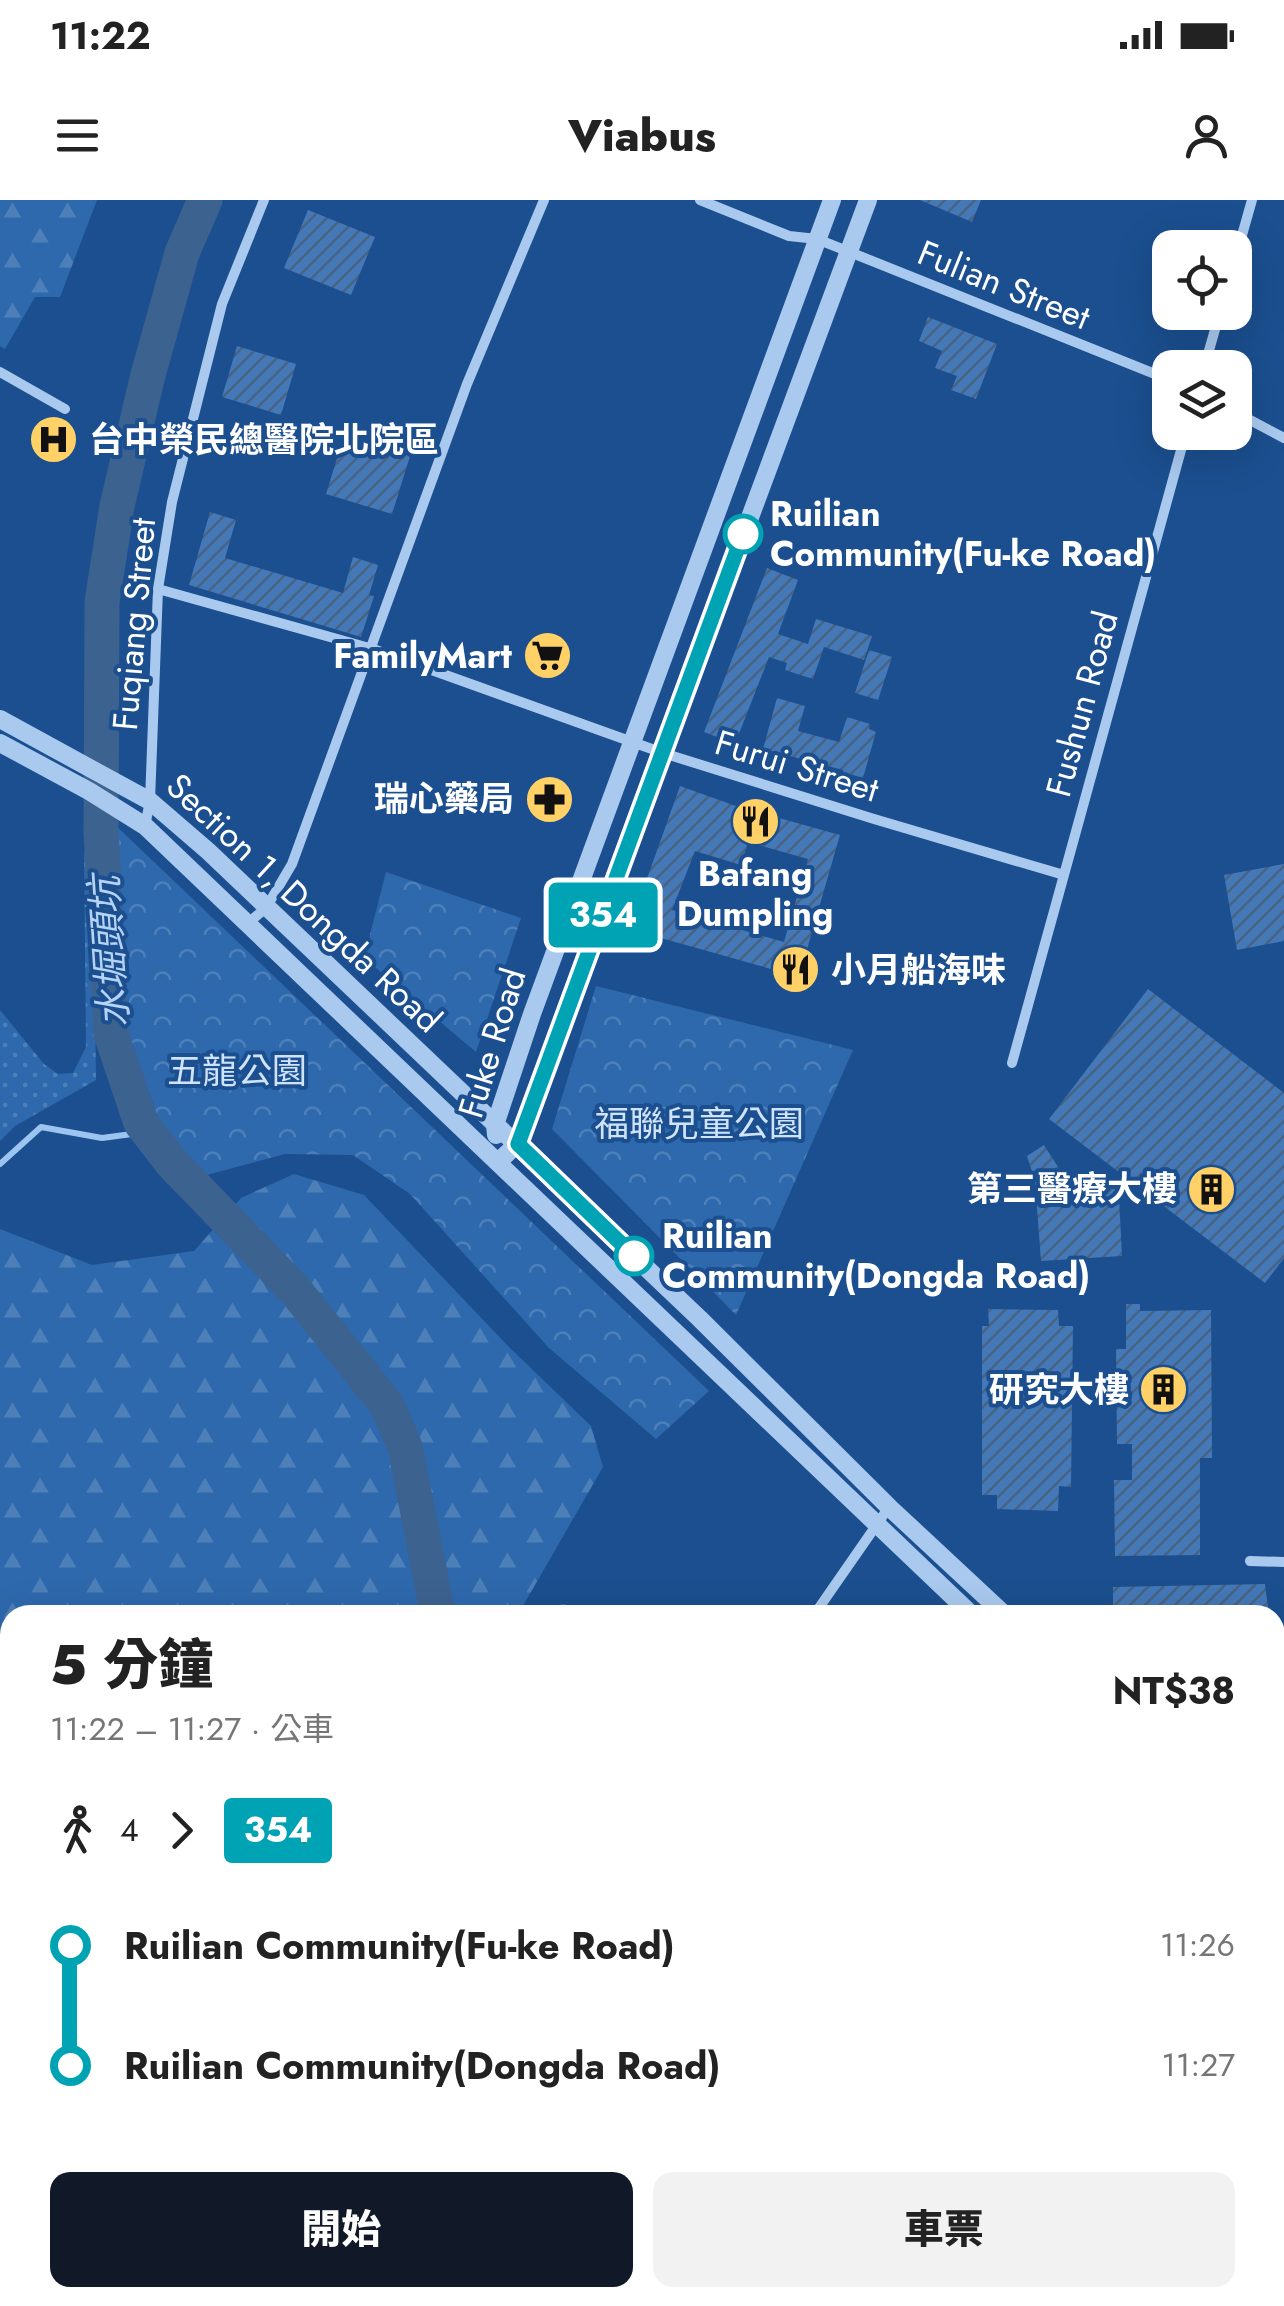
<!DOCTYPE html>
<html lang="zh-TW">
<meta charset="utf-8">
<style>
:root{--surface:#fff;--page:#f2f2f2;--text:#222;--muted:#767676;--accent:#111827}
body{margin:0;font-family:Jost,"Noto Sans TC",sans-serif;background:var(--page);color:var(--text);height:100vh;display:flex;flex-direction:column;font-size:38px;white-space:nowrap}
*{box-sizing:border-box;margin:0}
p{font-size:32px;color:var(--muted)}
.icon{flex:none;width:55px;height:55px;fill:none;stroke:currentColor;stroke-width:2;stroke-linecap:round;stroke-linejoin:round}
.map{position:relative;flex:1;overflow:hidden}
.panel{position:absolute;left:0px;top:1405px;width:1285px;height:702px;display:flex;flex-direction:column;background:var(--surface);border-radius:30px 30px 0 0;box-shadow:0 10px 40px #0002}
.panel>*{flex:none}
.badge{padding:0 20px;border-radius:8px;font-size:35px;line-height:65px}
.controls{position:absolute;left:1152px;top:30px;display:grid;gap:20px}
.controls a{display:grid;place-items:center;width:100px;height:100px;border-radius:20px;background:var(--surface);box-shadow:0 10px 40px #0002;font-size:50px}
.map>.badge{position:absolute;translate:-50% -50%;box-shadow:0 0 0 5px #fff}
.legs{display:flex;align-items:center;gap:15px;height:110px;padding:0 50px;font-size:32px}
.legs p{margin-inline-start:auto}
.summary{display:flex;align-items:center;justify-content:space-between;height:170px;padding:0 50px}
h1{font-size:55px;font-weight:800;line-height:75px}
.button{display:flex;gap:20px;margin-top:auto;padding:20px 50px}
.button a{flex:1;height:115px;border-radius:20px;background:var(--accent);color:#fff;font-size:40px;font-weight:800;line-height:115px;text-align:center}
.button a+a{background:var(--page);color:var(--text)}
ul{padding:0 50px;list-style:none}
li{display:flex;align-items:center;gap:35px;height:120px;font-size:38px}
li i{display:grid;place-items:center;width:15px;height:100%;margin:0 12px;background:currentColor}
li i::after{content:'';width:25px;height:25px;margin:-12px;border:8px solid;border-radius:50%;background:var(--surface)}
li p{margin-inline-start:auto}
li:first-child i{background:linear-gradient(#0000 50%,currentColor 0)}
li:last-child i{background:linear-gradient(currentColor 50%,#0000 0)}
.status{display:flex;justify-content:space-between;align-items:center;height:70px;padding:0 50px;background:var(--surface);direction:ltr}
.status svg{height:28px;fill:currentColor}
header{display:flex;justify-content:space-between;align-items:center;height:130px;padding:0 50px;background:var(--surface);font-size:45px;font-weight:800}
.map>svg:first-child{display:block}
.grass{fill:url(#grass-dots)}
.forest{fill:url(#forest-firs)}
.cemetery{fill:url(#cemetery-stones)}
.park{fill:url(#park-crowns)}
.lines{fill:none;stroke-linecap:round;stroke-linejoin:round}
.stream{stroke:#9cc4f0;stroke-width:6}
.river{stroke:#3c6290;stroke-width:35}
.building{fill:url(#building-hatch);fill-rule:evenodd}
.minor{stroke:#a9c9ee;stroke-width:10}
.tertiary{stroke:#a9c9ee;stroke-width:18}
.line-1-casing{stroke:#fff;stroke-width:22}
.line-1{stroke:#00a3b4;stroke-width:15}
.stop-1-dot{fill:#fff;stroke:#00a3b4;stroke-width:5}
.labels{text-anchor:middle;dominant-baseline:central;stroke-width:8;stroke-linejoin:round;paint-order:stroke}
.street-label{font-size:35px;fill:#fff;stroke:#1b4f8f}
.poi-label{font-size:35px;font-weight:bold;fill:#fff;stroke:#1b4f8f;text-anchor:end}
.stop-label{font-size:35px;font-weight:bold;fill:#fff;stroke:#1b4f8f;text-anchor:start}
.park-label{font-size:35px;fill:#cfe3fa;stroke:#1b4f8f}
.water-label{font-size:38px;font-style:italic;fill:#b5d3f5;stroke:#1b4f8f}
</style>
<div class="status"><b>11:22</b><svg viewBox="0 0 49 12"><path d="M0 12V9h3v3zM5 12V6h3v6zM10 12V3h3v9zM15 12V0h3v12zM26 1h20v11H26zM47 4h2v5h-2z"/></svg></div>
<header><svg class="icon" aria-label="menu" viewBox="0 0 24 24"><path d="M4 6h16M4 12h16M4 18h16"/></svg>Viabus<svg class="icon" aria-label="person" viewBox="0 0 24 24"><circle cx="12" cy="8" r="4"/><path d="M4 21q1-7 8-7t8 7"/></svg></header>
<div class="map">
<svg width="1284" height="2106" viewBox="0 0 1284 2106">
<defs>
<pattern id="grass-dots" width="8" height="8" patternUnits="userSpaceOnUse" patternTransform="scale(2.5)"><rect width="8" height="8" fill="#2e69ad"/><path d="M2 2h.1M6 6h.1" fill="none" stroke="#4d80b9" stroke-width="1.8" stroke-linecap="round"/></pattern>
<pattern id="forest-firs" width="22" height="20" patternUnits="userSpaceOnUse" patternTransform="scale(2.5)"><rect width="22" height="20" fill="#2e69ad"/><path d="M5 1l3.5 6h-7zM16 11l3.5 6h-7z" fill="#4d80b9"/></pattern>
<pattern id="cemetery-stones" width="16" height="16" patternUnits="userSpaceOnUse" patternTransform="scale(2.5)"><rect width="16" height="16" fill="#2e69ad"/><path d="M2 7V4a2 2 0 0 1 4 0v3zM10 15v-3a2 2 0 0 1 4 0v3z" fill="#4d80b9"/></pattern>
<pattern id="park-crowns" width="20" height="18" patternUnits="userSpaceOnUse" patternTransform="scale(2.5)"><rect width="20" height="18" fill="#2e69ad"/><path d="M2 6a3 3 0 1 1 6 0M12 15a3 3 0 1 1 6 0" fill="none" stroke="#4d80b9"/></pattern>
<pattern id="building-hatch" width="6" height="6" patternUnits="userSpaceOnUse" patternTransform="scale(2.5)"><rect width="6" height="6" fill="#4478b7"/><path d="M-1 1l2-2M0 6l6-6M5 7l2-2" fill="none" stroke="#486282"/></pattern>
</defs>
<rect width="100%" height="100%" fill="#1b4f8f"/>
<!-- grass -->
<path class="grass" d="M93,644L96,880L15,926L0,941V810L44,864L58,874L73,873L86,847L84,653Z"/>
<!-- forest -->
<path class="forest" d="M0,0H97L60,97H35L5,149L0,146Z
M294,974L364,995L509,1147L591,1226L603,1267L520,1411L565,1404L580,1415H10V1957L0,1943V1029L92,1065L194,1051L241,998Z
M792,2098H898L891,2106H788Z"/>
<!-- cemetery -->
<path class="cemetery" d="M1275,1736L1284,1743V2106H891L898,2098H1275Z
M92,2098H388L397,2106H84Z"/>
<!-- park -->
<path class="park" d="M111,621L709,1191L656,1239L549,1148L410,994L353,955L285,954L203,976C193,966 177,956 170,943C150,909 146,866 122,836Z
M386,672L521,718L476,852L364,758Z
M596,786L853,850L736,1115L552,929Z"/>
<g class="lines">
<!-- stream -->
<path class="stream" d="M0,964L41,927L102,938L147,932
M1275,1528L1284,1508"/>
<!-- river -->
<path class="river" d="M205,0L182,53L148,175L117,306L102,402L101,631L111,834L141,923L172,963L294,1089L387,1205L405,1247L438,1415
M78,2106L86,2098"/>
</g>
<!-- building -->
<path class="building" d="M920,0H981L972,22Z
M308,10L375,37L351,95L284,68Z
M928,117L997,144L976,199L951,190L957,176L935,168L942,151L919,141Z
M237,146L296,164L281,215L222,197Z
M345,233L411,253L392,314L326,294Z
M210,312L236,320L225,358L343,393L353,357L378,365L369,395L374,396L361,437L189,385Z
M767,368L798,380L778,434L808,444L816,419L872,436L864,460L824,447L813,479L785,470L787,463L769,457L735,544L704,532Z
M869,450L892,457L878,500L855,493Z
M777,498L805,506L798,531L839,542L847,517L870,524L869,529L876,532L863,578L843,572V570L763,549Z
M680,586L733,605L840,635L799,777L629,729ZM748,642L808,659L784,742L672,710L695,651L741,665Z
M1284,664V741L1237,750L1224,675Z
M1148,789L1284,893V1058L1265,1083L1049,919Z
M1044,945L1067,981L1118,979L1122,1056L1041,1061L1035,981L1027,956Z
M1126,1104H1140V1111L1211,1110L1212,1258H1200V1355L1115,1356L1114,1280H1132V1244H1117L1116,1149H1126Z
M988,1109L1058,1110L1059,1126H1073L1071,1287L1059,1286L1058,1311L997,1309V1295H982V1126H989Z
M1265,1384L1269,1415H1113V1387Z"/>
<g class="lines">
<!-- minor -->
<path class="minor" d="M700,0L789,36L817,39L1170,180
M1235,60L1252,0
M1204,168L1220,112
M0,172L65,209
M1235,212L1284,238
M158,389L373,449L663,553L874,619L1064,675L1012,863
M145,626L150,601L158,389L172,302L222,104L264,0
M1064,675L1186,232
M248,723L266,708L292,664L467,184L544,0
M1250,1361L1284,1362
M814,1415L889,1307
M340,2098L349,2106
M1209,2098L1217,2106
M919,2106L926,2098
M1164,2106L1172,2098"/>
<!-- tertiary -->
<path class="tertiary" d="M0,519L150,601L208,651L700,1119L889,1307L1005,1415
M0,543L89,591L145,626L972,1415
M496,935L495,925L532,814L832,0
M498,962L517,944L868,0
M1275,1670L1284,1677
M1275,1705L1284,1714"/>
</g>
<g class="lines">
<defs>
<path id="line-1" d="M634,1056L518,944L743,334"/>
</defs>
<!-- line-1 casing -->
<use href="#line-1" class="line-1-casing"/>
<!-- line-1 -->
<use href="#line-1" class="line-1"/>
</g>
<!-- icons -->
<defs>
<symbol id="hospital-disc" viewBox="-11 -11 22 22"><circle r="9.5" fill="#ffd166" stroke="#1b4f8f"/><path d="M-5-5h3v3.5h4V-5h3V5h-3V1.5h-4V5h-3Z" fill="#111"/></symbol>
<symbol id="supermarket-disc" viewBox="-11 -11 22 22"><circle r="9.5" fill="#ffd166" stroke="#1b4f8f"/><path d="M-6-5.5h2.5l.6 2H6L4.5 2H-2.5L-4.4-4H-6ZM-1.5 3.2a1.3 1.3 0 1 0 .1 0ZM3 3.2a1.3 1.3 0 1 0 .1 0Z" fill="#111"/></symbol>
<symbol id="pharmacy-disc" viewBox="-11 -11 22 22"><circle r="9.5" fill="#ffd166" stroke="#1b4f8f"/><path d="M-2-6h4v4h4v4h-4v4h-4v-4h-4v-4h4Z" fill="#111"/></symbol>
<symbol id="restaurant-disc" viewBox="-11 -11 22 22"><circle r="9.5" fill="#ffd166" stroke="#1b4f8f"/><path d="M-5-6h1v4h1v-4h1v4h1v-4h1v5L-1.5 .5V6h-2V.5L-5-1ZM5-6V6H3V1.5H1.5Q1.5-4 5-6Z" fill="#111"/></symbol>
<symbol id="building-disc" viewBox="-11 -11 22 22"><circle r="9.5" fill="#ffd166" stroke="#1b4f8f"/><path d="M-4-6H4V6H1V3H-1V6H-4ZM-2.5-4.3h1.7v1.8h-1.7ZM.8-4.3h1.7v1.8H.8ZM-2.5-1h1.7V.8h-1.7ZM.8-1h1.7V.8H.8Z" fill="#111"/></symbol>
</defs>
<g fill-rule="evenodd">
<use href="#hospital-disc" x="26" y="212" width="55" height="55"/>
<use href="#supermarket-disc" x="520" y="428" width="55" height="55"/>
<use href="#pharmacy-disc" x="522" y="572" width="55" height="55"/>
<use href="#restaurant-disc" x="728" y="594" width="55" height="55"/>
<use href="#restaurant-disc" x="768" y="742" width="55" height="55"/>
<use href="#building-disc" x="1184" y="962" width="55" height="55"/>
<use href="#building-disc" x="1136" y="1162" width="55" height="55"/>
</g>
<!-- markers -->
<g class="stop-1-dot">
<circle cx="743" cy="334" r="18"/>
<circle cx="634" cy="1056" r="18"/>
</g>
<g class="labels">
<!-- street labels -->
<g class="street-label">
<text transform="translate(1004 85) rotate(22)">Fulian Street</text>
<text transform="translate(134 424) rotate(-85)">Fuqiang Street</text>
<text transform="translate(1082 504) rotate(-75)">Fushun Road</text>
<text transform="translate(797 566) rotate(17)">Furui Street</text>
<text transform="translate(304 703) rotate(43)">Section 1, Dongda Road</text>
<text transform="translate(492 843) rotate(-73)">Fuke Road</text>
</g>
<!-- poi labels -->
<g class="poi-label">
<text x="89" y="240" text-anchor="start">台中榮民總醫院北院區</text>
<text x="512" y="456">FamilyMart</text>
<text x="514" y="599">瑞心藥局</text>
<text x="755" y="674" text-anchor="middle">Bafang<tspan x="755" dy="40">Dumpling</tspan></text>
<text x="831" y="770" text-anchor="start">小月船海味</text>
<text x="1177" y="989">第三醫療大樓</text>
<text x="1129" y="1190">研究大樓</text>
</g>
<!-- stop labels -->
<g class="stop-label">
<text x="770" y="314">Ruilian<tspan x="770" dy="40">Community(Fu-ke Road)</tspan></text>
<text x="662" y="1036">Ruilian<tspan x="662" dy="40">Community(Dongda Road)</tspan></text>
</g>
<!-- park labels -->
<g class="park-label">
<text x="237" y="871">五龍公園</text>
<text x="699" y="924">福聯兒童公園</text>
</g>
<!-- water labels -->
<g class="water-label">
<text transform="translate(109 752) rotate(-94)">水堀頭坑</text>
</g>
</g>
</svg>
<div class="controls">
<a><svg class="icon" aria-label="locate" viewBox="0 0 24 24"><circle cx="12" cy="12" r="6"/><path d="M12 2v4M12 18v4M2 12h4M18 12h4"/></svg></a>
<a><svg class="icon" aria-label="layers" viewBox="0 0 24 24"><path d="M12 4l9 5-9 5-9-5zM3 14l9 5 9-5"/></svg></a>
</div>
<b class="badge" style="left:603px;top:715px;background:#00a3b4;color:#fff">354</b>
<section class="panel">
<div class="summary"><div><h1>5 分鐘</h1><p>11:22 – 11:27 · 公車</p></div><b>NT$38</b></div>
<div class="legs"><svg class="icon" aria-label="walk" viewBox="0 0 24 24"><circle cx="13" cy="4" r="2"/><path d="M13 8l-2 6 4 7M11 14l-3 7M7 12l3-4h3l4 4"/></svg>4<svg class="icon" aria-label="forward" viewBox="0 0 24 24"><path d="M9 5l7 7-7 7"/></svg><b class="badge" style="background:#00a3b4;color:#fff">354</b></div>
<ul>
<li><i style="color:#00a3b4"></i><b>Ruilian Community(Fu-ke Road)</b><p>11:26</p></li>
<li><i style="color:#00a3b4"></i><b>Ruilian Community(Dongda Road)</b><p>11:27</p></li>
</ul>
<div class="button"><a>開始</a><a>車票</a></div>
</section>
</div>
